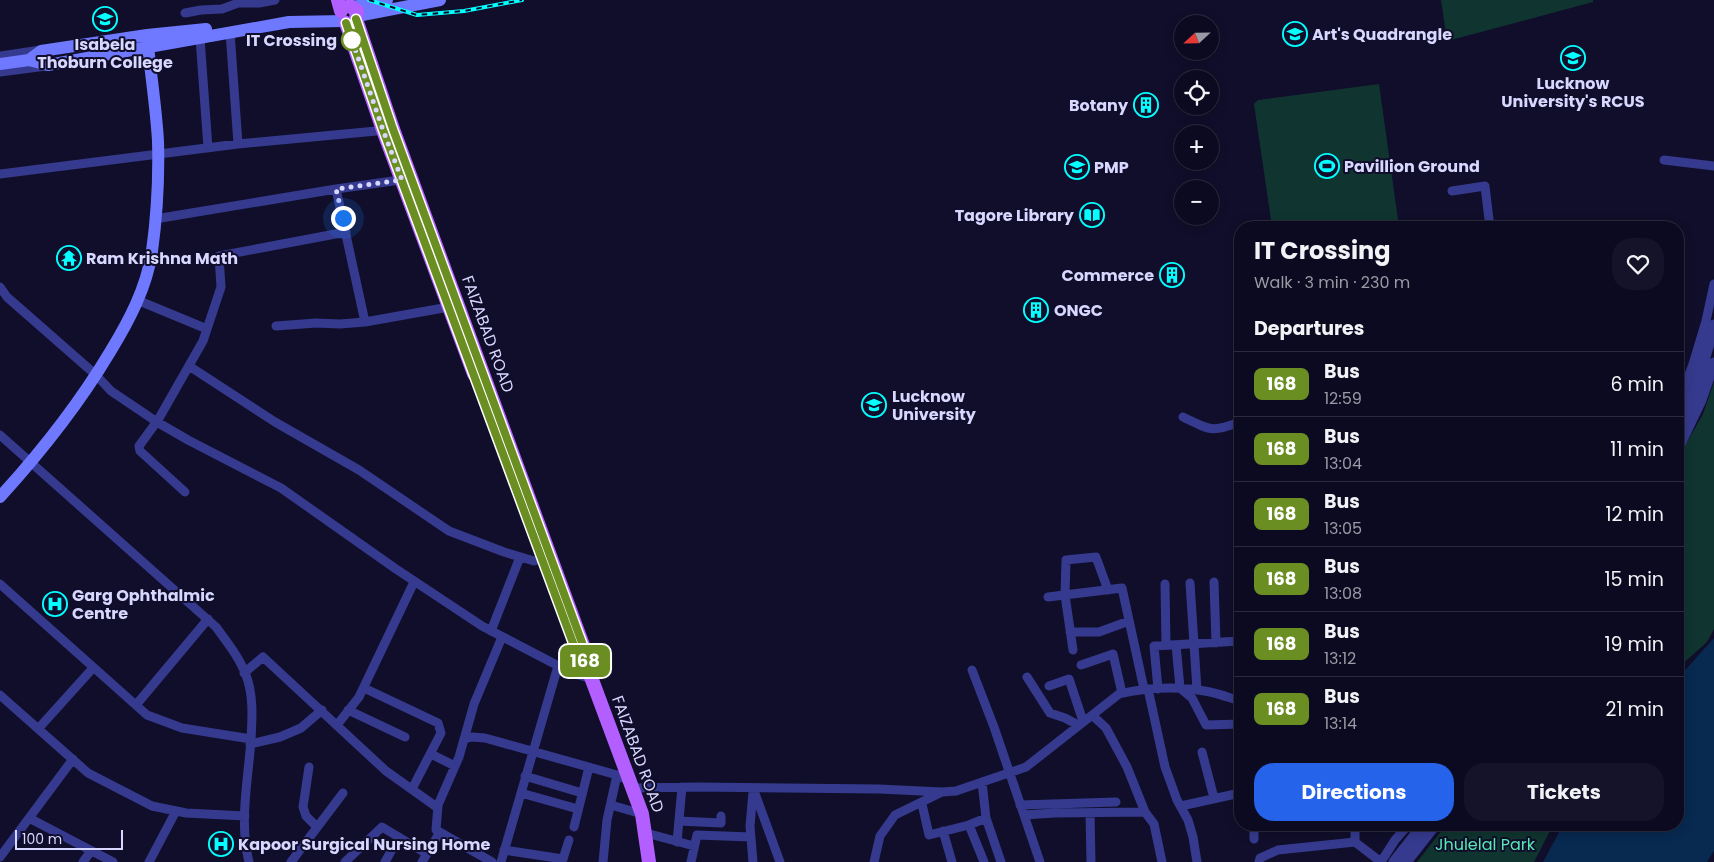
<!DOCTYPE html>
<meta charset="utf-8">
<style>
:root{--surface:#0c0a20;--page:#151329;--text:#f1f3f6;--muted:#9a9aa5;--line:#2c2b3e;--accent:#2563eb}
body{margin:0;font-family:Poppins,sans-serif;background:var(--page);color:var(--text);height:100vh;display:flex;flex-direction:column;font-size:19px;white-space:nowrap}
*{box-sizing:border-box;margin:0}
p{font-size:16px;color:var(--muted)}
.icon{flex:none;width:28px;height:28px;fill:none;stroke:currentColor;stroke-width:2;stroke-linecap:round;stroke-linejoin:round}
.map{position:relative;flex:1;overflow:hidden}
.details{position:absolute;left:1234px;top:221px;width:450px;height:610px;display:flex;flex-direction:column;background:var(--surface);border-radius:20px;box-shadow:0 2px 12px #0003,0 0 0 1px var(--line)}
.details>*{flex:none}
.badge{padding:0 10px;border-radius:8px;font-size:18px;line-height:32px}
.needle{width:32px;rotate:248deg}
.buttons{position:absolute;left:1174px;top:15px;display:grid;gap:10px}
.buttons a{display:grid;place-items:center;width:45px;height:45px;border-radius:50%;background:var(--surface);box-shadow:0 2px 12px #0003,0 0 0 1px var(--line);font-size:25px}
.scale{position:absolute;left:15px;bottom:12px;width:108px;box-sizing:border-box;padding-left:5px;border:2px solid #d8d7ff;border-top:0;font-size:14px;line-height:18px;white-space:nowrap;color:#d8d7ff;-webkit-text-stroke:4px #100e2a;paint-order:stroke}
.you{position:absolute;width:25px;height:25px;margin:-12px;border:4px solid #fff;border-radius:50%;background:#1a73e8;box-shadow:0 0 0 8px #1a73e833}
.map>.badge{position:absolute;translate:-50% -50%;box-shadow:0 0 0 2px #fff}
h2{padding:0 20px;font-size:19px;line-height:45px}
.round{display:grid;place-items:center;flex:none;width:52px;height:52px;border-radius:20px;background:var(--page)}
.summary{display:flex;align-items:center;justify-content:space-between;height:85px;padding:0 20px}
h1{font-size:24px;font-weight:700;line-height:38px}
.button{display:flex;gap:10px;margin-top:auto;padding:10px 20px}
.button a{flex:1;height:58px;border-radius:20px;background:var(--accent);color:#fff;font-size:20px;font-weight:700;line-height:58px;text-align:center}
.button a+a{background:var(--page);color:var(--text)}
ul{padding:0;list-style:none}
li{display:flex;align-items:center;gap:15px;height:65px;padding:0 20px;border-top:1px solid var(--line)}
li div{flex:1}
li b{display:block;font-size:19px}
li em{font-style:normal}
li .badge{min-width:55px;font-weight:700;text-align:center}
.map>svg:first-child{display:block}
.green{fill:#103530}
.water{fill:#082950}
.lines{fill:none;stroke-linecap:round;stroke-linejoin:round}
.minor{stroke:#353a8e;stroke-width:9}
.tertiary{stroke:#353a8e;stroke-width:11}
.secondary{stroke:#6e79ff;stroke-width:12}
.primary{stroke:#b35eff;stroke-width:14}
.rail-casing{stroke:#03ffff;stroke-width:4}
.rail{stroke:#100e2a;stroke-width:2;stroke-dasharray:5.5;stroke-linecap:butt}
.line-casing{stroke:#fff;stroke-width:11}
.line{stroke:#6b8e23;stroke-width:8}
.walk{stroke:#d8d7ff;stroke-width:5;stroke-dasharray:0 9}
.stop-dot{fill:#fff;stroke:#6b8e23;stroke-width:2.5}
.labels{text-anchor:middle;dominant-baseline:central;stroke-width:4;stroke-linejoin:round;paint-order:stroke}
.poi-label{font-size:16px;font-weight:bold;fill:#d8d7ff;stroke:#100e2a;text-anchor:start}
.stop-label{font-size:16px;font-weight:bold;fill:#d8d7ff;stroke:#100e2a;text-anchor:end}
.street-label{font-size:16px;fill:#d8d7ff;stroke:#100e2a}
.park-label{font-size:16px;fill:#58ebb7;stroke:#100e2a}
</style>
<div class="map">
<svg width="1714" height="862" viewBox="0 0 1714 862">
<rect width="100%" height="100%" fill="#100e2a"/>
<!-- green -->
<path class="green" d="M1441,0H1593V2L1447,41Z
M1379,84L1399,227H1272L1254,104L1258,100Z
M1714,382V629L1707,642L1678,668V458L1703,414Z
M1446,825H1553L1534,862H1417Z"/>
<!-- water -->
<path class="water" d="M1714,638V851L1707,862H1543L1563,825H1678V678Z"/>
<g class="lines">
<!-- minor -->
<path class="minor" d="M185,13L201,10L222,9L238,3H259L275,0
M230,32L238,144
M200,38L208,148
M1664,160L1714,166
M0,174L238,144L387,130
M336,189L365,322
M1452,191L1485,186L1490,228
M155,219L336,189L407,179
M0,287L7,297L96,375L111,391L157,422L188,440L281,488L396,569L482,626L572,673L592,679
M137,300L207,329
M276,326L316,323L340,324L365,322L449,307L453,305
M189,366L275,422L359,470L449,531L504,552L534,561L550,557
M1678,404L1693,364L1706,321L1714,284
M1183,417C1210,430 1211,433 1240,422
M0,435L216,627C227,642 239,657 246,675C254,697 252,718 251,740C248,780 239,823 249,862
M185,492L140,451L139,446L158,420L203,341L221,287L219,256L346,232
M1239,581L1240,628
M1214,582L1216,643
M1190,583L1197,690
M0,584L147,715L182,728L251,739
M1165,584L1166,645
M1048,597L1122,588L1144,689
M491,631L520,557
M1070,632H1099L1129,621
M1176,645L1180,688L1192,698L1206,725L1240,724
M1073,650L1065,595L1066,560L1096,557L1108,590
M1081,665L1113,654L1122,693
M972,670L994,727L1040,862
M244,673L263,657L386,771L438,808
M1027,677L1050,713L1065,718L1078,725
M1049,686L1069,679L1083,721
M364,688L438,723L441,733L412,789
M1148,689L1165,767L1177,800L1188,820L1193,837L1197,862
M1158,689L1154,646L1240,641
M0,695L88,773L152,806L186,813L245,816
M136,705L208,619
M348,710L405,737
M1092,715L1106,728L1127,767L1145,812L1154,824L1162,862
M337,725L359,697L414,582
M38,729L93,668
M464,739L472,737L485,738L617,775L630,781
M250,744L280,737L301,728L322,710
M1202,752L1214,798
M431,754L455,766
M309,767L303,807L306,816L317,827
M525,776L582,793
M982,782L986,818L1001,862
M633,788L697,787L879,789L942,792L956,791L1026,767L1119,694C1148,687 1180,686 1210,692C1220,694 1230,698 1240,701
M753,788L780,862
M753,792L750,826L753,862
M521,793L578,809
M922,804L929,835L969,825L986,818
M611,805L642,814
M1020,805L1116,802
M1181,806L1240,793
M1090,813L1091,862
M1024,815L1055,813L1145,812
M29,818L113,862
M679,821L721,823V816
M969,825L984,862
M1355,825V842L1381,862
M574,827L589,767
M943,831L952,862
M646,833L694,846
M1254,839V825
M677,842L682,787
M504,850L563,859
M0,857L73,759
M83,862L91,851
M149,862L176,811
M291,862L343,793
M345,862L382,827L427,854
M385,862L399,837
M422,862L440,832
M492,862L436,830L438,805L459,757L474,704L502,637
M501,862L558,666
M562,862L569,840
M603,862L607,820L617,775
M691,862L697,835L751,837
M874,862L880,836L895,815L942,792
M1259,862L1260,858L1278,850L1355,842
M1381,862L1395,840L1408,825"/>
<!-- tertiary -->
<path class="tertiary" d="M0,57L41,51
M0,71L46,65
M1678,428C1693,395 1705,361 1714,325
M1678,448L1701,400L1714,363
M1394,862L1423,825
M1406,862L1435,825"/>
<!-- secondary -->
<path class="secondary" d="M353,7L387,0
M357,16L440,0
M29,60L41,51L147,35L206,29
M0,64L29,60L48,65L289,22L344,21
M0,497C41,452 79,404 110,352C129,321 147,287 152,251C157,215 159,177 158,141C156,106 150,70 147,35"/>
<!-- primary -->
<path class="primary" d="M338,0L341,11
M350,6L357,11L356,19L393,129L584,648L585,661L642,814L649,862
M346,23L383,130L474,374"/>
<defs>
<path id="rail" d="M369,0L417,15L464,11L522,0"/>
</defs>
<!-- rail casing -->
<use href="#rail" class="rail-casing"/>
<!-- rail -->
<use href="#rail" class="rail"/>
</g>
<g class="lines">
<defs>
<path id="line" d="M346,23L383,130L576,651L585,661L584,648L393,129L356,19"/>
</defs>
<!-- line casing -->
<use href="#line" class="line-casing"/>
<!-- line -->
<use href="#line" class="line"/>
<!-- walk -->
<path class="walk" d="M343,218L336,189L402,180L383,130L352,40"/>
</g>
<!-- icons -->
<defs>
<symbol id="university-ring" viewBox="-11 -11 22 22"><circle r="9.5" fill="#100e2a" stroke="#03ffff" stroke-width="1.5"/><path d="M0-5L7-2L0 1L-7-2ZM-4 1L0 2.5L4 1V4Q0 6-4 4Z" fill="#03ffff"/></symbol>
<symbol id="building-ring" viewBox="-11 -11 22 22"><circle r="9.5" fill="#100e2a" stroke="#03ffff" stroke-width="1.5"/><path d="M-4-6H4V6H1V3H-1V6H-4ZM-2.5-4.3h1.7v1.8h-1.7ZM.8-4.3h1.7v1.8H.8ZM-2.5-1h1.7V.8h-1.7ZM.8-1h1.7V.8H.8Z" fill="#03ffff"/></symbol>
<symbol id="stadium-ring" viewBox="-11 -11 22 22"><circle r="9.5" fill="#100e2a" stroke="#03ffff" stroke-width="1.5"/><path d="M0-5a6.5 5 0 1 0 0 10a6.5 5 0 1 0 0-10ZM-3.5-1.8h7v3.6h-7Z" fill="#03ffff"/></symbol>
<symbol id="library-ring" viewBox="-11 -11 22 22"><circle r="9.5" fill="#100e2a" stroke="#03ffff" stroke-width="1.5"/><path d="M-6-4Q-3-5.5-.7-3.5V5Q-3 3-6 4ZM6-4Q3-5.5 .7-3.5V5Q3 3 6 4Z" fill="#03ffff"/></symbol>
<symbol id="temple-ring" viewBox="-11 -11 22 22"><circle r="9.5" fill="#100e2a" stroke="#03ffff" stroke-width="1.5"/><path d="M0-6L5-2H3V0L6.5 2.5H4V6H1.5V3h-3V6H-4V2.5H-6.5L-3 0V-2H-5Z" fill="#03ffff"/></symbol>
<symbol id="hospital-ring" viewBox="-11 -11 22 22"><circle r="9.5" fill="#100e2a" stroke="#03ffff" stroke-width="1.5"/><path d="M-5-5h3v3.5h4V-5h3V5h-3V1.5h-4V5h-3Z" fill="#03ffff"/></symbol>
</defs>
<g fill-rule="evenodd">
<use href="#university-ring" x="91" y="5" width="28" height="28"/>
<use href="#university-ring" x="1281" y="20" width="28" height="28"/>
<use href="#university-ring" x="1559" y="44" width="28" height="28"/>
<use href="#building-ring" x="1132" y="91" width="28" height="28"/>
<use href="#stadium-ring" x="1313" y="152" width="28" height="28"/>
<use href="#university-ring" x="1063" y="153" width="28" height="28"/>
<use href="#library-ring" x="1078" y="201" width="28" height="28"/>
<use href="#temple-ring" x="55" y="244" width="28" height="28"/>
<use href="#building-ring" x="1158" y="261" width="28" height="28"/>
<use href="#building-ring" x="1022" y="296" width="28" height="28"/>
<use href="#university-ring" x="860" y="391" width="28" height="28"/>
<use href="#hospital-ring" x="41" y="590" width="28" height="28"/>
<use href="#hospital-ring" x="207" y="830" width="28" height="28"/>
</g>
<!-- markers -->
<circle class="stop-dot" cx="352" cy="40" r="10"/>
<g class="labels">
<!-- poi labels -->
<g class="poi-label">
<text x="1312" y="34">Art's Quadrangle</text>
<text x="105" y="44" text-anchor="middle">Isabela<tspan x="105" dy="18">Thoburn College</tspan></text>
<text x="1573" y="83" text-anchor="middle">Lucknow<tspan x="1573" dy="18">University's RCUS</tspan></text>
<text x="1128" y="105" text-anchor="end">Botany</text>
<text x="1344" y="166">Pavillion Ground</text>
<text x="1094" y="167">PMP</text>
<text x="1074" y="215" text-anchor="end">Tagore Library</text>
<text x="86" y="258">Ram Krishna Math</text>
<text x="1154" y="275" text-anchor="end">Commerce</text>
<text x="1054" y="310">ONGC</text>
<text x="892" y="396">Lucknow<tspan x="892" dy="18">University</tspan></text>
<text x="72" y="595">Garg Ophthalmic<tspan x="72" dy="18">Centre</tspan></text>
<text x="238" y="844">Kapoor Surgical Nursing Home</text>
</g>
<!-- stop labels -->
<g class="stop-label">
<text x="337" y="40">IT Crossing</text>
</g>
<!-- street labels -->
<g class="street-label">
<text transform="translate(488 334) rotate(70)">FAIZABAD ROAD</text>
<text transform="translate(638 754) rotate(70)">FAIZABAD ROAD</text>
</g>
<!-- park labels -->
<g class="park-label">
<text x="1485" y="844">Jhulelal Park</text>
</g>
</g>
</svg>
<div class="buttons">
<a><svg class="needle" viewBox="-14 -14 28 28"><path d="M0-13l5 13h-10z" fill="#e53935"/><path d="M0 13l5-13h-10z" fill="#9a9aa5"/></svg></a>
<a><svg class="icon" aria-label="locate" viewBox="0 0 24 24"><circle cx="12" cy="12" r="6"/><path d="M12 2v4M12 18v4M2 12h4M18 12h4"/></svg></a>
<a>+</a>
<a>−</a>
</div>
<div class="scale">100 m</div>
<div class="you" style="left:343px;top:218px"></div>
<b class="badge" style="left:585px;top:661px;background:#6b8e23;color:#fff">168</b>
<section class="details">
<div class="summary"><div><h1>IT Crossing</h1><p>Walk · 3 min · 230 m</p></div><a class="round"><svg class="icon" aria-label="heart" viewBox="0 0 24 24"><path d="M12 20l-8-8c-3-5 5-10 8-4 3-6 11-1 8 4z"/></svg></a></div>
<h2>Departures</h2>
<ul>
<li><span class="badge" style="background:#6b8e23;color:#fff">168</span><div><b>Bus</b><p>12:59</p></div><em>6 min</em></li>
<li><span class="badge" style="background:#6b8e23;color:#fff">168</span><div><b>Bus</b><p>13:04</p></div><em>11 min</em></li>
<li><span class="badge" style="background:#6b8e23;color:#fff">168</span><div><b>Bus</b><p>13:05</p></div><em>12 min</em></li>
<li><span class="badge" style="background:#6b8e23;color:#fff">168</span><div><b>Bus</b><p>13:08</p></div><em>15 min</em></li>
<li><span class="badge" style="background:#6b8e23;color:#fff">168</span><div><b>Bus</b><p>13:12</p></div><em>19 min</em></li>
<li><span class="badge" style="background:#6b8e23;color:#fff">168</span><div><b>Bus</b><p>13:14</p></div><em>21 min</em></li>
</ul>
<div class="button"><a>Directions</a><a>Tickets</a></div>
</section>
</div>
